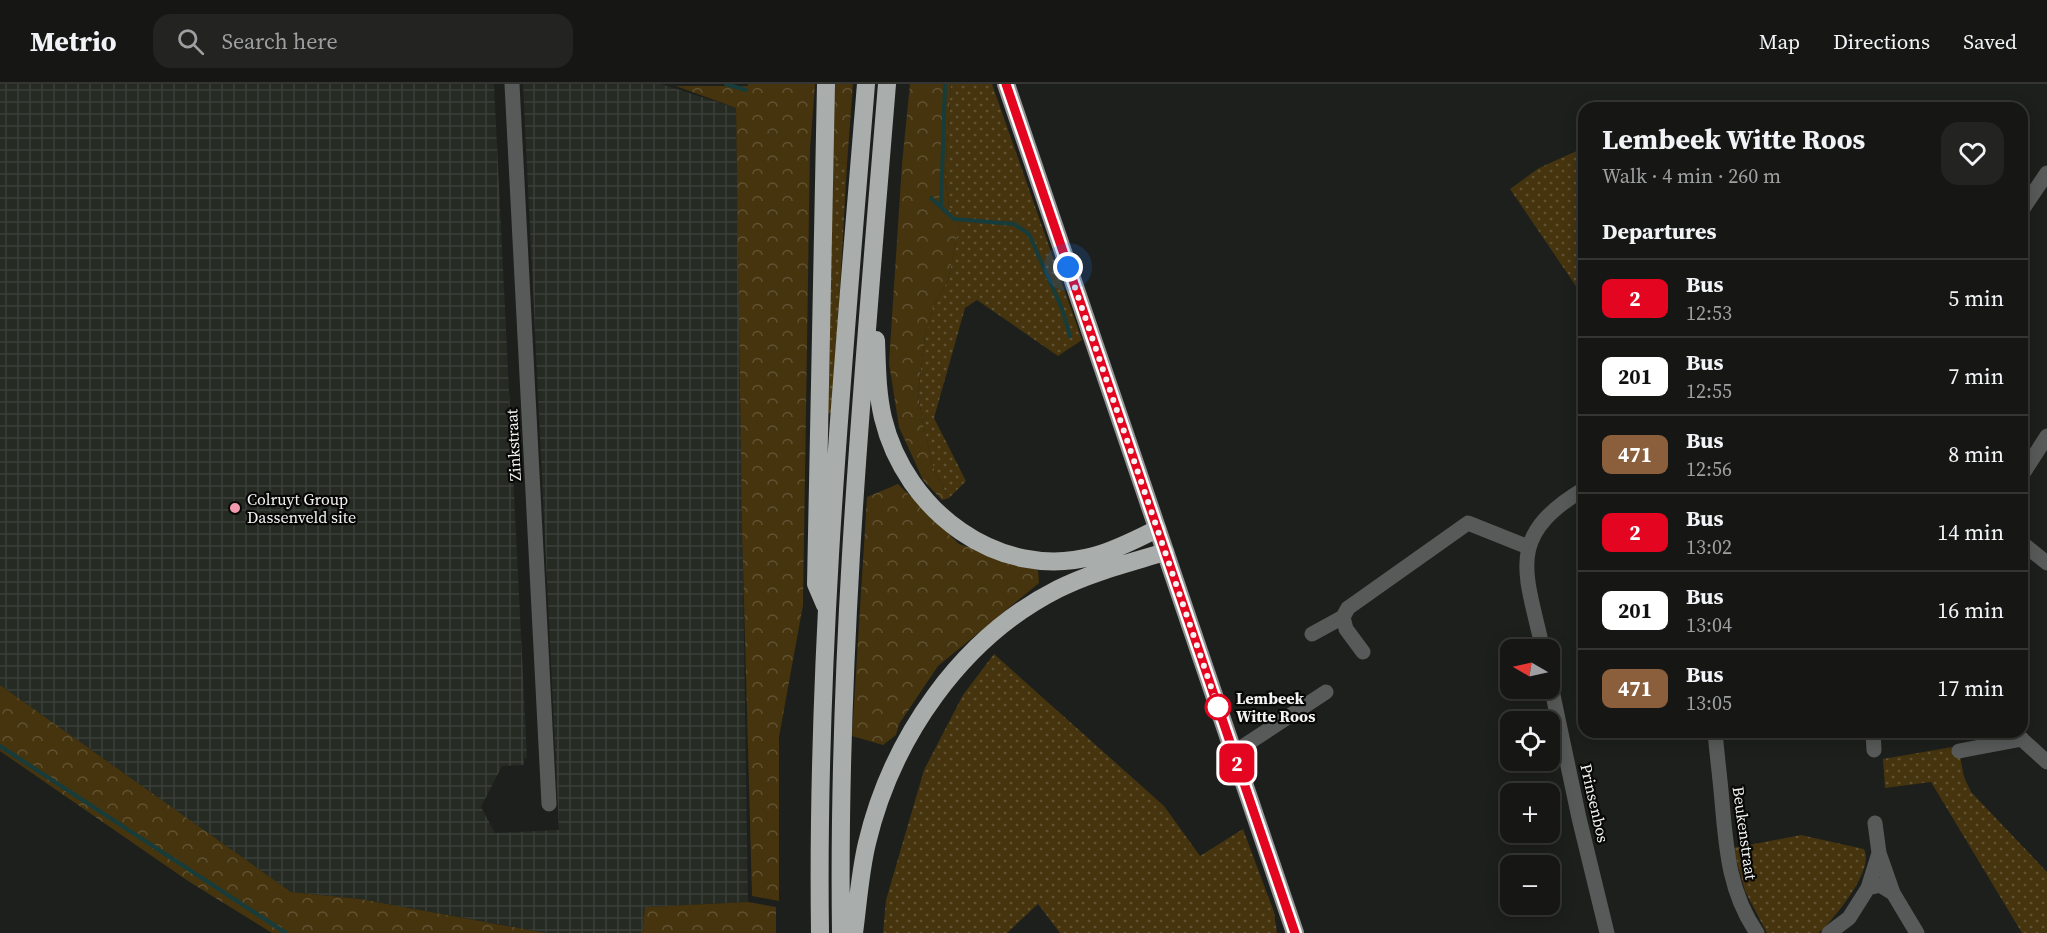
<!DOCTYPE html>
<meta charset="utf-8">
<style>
:root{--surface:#161715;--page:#232422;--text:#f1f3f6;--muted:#9e9fa0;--line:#353634}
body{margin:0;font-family:"Source Serif 4",serif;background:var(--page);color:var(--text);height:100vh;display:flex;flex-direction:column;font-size:22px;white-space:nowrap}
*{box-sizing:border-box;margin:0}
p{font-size:20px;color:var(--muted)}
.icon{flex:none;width:33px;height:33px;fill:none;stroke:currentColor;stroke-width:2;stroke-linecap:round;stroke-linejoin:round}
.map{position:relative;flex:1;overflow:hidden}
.drawer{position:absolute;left:1578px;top:18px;width:450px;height:636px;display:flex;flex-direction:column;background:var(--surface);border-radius:18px;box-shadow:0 3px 15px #0003,0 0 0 2px var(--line)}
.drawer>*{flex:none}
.badge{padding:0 12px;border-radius:9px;font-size:21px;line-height:39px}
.needle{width:39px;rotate:279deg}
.buttons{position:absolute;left:1500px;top:555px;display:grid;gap:12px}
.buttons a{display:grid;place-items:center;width:60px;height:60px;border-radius:12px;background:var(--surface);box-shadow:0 3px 15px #0003,0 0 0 2px var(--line);font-size:30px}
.you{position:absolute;width:30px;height:30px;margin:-15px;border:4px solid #fff;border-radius:50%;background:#1a73e8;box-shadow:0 0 0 9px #1a73e833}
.map>.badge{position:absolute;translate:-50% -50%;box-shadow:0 0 0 3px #fff}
h2{padding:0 24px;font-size:22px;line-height:54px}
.round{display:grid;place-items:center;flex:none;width:63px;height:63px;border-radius:18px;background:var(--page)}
.headline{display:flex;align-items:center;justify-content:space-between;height:102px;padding:0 24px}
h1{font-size:28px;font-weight:700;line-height:45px}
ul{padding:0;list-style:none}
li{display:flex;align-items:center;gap:18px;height:78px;padding:0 24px;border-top:2px solid var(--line)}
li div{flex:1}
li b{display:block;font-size:22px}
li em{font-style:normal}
li .badge{min-width:66px;font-weight:700;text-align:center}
header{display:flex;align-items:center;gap:36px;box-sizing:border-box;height:84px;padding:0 30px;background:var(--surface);border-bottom:2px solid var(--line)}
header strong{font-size:28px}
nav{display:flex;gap:33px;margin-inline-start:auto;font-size:21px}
.search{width:420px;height:54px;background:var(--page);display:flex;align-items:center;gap:15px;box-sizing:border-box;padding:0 21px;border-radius:18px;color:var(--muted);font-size:22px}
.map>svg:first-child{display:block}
.industrial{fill:url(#industrial-grid)}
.grass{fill:url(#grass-dots)}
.forest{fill:url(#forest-crowns)}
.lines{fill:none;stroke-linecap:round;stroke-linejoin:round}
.stream{stroke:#163d3b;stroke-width:4}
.minor{stroke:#585959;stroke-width:15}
.major{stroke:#929594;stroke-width:18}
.highway{stroke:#a9adab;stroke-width:18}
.line-casing{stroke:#fff;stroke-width:14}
.line{stroke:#e40521;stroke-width:9}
.walk{stroke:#f2f3f2;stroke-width:6;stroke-dasharray:0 10.8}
.poi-dot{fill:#f29aae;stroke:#080807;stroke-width:2}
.stop-dot{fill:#fff;stroke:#e40521;stroke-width:3}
.labels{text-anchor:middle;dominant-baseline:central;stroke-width:4.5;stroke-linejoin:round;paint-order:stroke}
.street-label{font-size:16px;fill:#f2f3f2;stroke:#080807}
.poi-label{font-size:16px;fill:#f2f3f2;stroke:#080807;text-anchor:start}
.stop-label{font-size:16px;font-weight:bold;fill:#f2f3f2;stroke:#080807;text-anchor:start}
</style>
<header>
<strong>Metrio</strong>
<div class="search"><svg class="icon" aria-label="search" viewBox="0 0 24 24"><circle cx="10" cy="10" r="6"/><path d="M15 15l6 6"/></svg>Search here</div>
<nav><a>Map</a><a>Directions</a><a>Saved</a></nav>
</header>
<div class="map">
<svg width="2047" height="849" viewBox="0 0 2047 849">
<defs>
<pattern id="industrial-grid" width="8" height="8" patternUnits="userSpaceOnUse" patternTransform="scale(1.5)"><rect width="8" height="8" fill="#252a23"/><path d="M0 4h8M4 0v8" fill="none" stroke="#3a3f39"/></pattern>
<pattern id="grass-dots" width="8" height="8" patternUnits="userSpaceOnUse" patternTransform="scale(1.5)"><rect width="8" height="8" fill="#45340e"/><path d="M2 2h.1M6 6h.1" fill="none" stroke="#605232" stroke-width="1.8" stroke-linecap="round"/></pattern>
<pattern id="forest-crowns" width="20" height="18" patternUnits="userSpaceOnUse" patternTransform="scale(1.5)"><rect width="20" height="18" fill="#45340e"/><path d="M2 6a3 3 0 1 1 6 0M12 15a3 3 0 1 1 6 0" fill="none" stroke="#605232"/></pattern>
</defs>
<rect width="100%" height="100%" fill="#1d1f1c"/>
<!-- industrial -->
<path class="industrial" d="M0,0H494L527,674L524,675V681L502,682L481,723L495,749L559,746L523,0H661L736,24L748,818L645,823L642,849H547L360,815L291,808L0,601Z"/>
<!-- grass -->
<path class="grass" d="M951,0H992L1082,256L1058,272L977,216L965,224L934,334L966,397L949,414L934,386L923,340L918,309L925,252L934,221L948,196L960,138L949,123L945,92Z
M1581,65L1584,70V214L1510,105L1539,84Z
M832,76L847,80L833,329L825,330Z
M994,570L1164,722L1200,772L1243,745L1274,828L1277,849H1060L1038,820L1007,849H883L886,816L924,686L963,611Z
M1958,662L1964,693L1971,708L2047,788V849H2022L1931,698L1885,704L1883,675Z
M1801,751L1864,765C1875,786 1835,833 1821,847L1818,849H1767L1745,807L1733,764Z"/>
<!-- forest -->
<path class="forest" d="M748,0H815L810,65L803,521L779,653V817L752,812L742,444L736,24L676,2H748Z
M834,0H853L847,80L832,76Z
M910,0H951L945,93L949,123L960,138L948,196L934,221L925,252L918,309L923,340L934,386L949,414L942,416L923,396L899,343L889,279L902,80Z
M898,400L959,460L1038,486L1039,499L938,582L899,640L896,651L883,661L852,652L867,413Z
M0,601L291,808L360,815L546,849H272L188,797L0,667Z
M748,818L776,823V849H642L645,823Z"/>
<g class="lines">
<!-- stream -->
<path class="stream" d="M726,0L746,6
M931,114L954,135L1014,140L1029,150L1062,225L1070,252
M941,121L945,0
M0,662L286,849"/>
<!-- minor -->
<path class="minor" d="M512,0L549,720
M2022,126L2047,89
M2022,391L2047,352
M2022,459L2047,479
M1312,550L1343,533
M1543,566C1526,488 1504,453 1584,405
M1363,568L1346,545L1343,533L1348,524L1468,439L1528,463
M1550,597L1579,734L1607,849
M1715,648C1717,671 1720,694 1722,717C1726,764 1729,809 1757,849
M1873,648L1874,666
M2016,650L2047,678
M1959,667L2022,655
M1233,669L1326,608
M1879,769L1893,809
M1868,804L1880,801L1893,809L1917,849
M1829,849L1849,834L1868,804L1879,769L1875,739"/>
<!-- major -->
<path class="major" d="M1006,0L1295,849"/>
<!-- highway -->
<path class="highway" d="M876,256C877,282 877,309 883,334C905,426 998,498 1094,472C1116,466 1137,455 1157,445
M825,521L816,500L826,0
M820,849C816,566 843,282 866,0
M841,849C837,565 864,283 887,0
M854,849C858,819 860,788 867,759C892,654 961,554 1058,505C1092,488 1129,479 1165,468"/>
</g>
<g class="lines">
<defs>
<path id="line" d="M1006,0L1295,849"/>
</defs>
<!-- line casing -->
<use href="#line" class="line-casing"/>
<!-- line -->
<use href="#line" class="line"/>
<!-- walk -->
<path class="walk" d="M1068,183L1221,632L1218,623"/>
</g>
<!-- markers -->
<circle class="poi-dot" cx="235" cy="424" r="6"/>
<circle class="stop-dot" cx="1218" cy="623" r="12"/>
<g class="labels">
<!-- street labels -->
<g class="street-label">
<text transform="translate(513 361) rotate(-93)">Zinkstraat</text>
<text transform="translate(1595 719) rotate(77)">Prinsenbos</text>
<text transform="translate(1745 749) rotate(82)">Beukenstraat</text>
</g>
<!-- poi labels -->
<g class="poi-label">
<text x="247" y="415">Colruyt Group<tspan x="247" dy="18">Dassenveld site</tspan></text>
</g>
<!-- stop labels -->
<g class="stop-label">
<text x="1236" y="614">Lembeek<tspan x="1236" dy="18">Witte Roos</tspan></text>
</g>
</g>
</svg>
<div class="buttons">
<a><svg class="needle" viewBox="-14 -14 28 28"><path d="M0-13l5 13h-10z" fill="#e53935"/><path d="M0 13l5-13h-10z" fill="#9e9fa0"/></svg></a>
<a><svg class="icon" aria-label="locate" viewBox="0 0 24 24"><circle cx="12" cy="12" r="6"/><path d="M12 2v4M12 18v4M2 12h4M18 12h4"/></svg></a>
<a>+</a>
<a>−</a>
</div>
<div class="you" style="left:1068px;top:183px"></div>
<b class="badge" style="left:1237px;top:679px;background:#e40521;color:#fff">2</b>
<section class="drawer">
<div class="headline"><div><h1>Lembeek Witte Roos</h1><p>Walk · 4 min · 260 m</p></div><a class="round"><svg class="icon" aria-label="heart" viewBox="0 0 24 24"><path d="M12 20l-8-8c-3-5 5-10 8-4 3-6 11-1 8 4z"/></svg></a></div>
<h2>Departures</h2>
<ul>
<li><span class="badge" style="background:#e40521;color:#fff">2</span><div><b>Bus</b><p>12:53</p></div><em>5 min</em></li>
<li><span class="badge" style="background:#fff;color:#111">201</span><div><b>Bus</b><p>12:55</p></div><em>7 min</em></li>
<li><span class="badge" style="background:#8b5e3c;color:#fff">471</span><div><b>Bus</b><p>12:56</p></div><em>8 min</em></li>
<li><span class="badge" style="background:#e40521;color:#fff">2</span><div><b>Bus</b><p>13:02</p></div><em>14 min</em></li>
<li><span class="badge" style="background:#fff;color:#111">201</span><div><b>Bus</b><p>13:04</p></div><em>16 min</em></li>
<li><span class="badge" style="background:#8b5e3c;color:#fff">471</span><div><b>Bus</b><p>13:05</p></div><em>17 min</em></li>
</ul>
</section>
</div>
